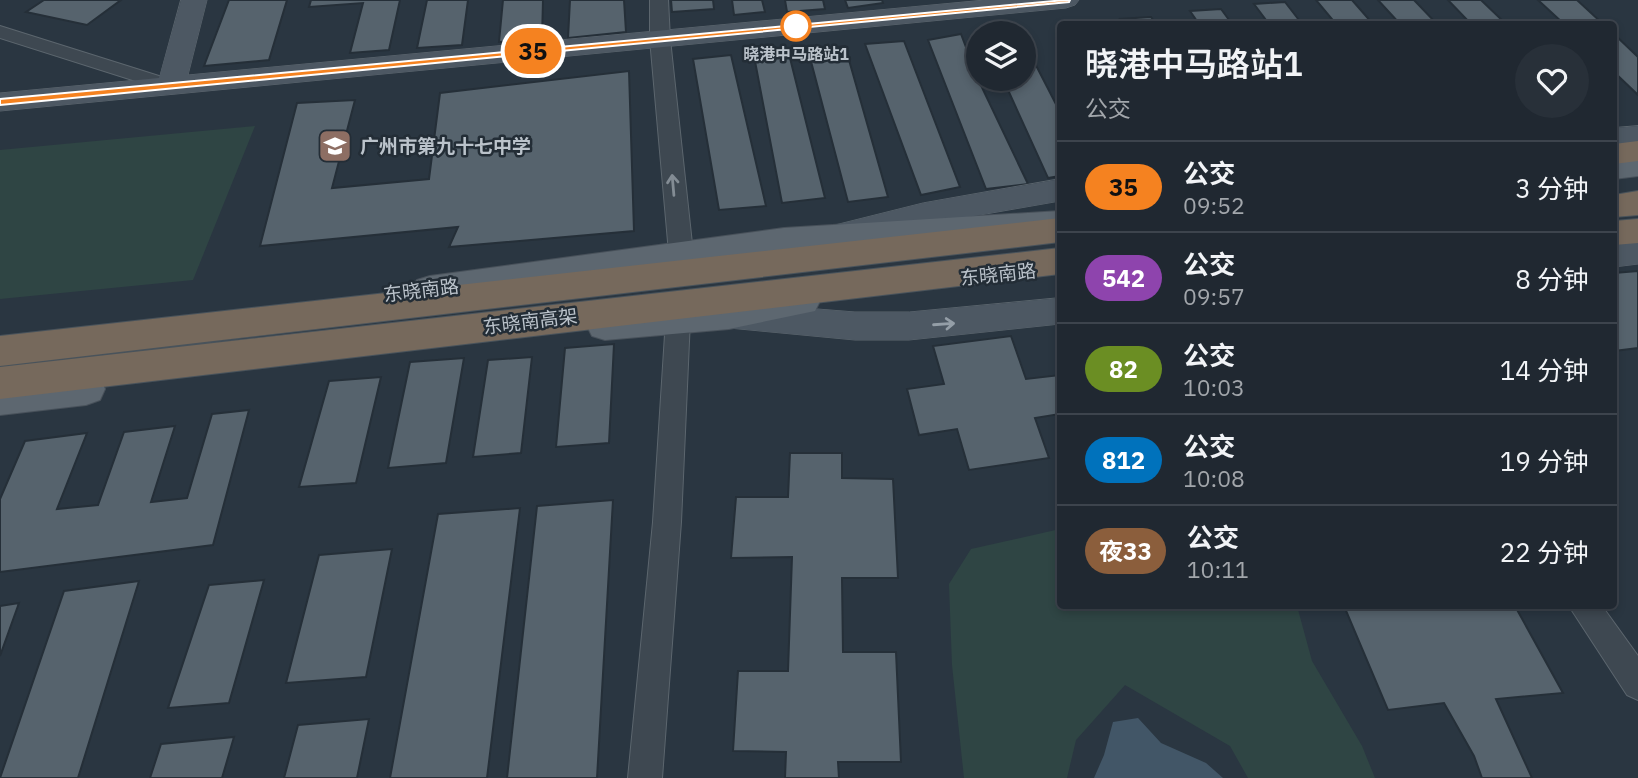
<!DOCTYPE html>
<html lang="zh">
<meta charset="utf-8">
<style>
:root{--surface:#202831;--page:#283039;--text:#f1f3f6;--muted:#a2a6ab;--line:#3d444d}
body{margin:0;font-family:"IBM Plex Sans","Noto Sans SC",sans-serif;background:var(--page);color:var(--text);height:100vh;display:flex;flex-direction:column;font-size:26px;white-space:nowrap}
*{box-sizing:border-box;margin:0}
p{font-size:23px;color:var(--muted)}
.icon{flex:none;width:38px;height:38px;fill:none;stroke:currentColor;stroke-width:2;stroke-linecap:round;stroke-linejoin:round}
.map{position:relative;flex:1;overflow:hidden}
.drawer{position:absolute;left:1057px;top:21px;width:560px;height:588px;display:flex;flex-direction:column;background:var(--surface);border-radius:7px;box-shadow:0 4px 10px #0003,0 0 0 2px var(--line)}
.drawer>*{flex:none}
.badge{padding:0 14px;border-radius:23px;font-size:24px;line-height:46px}
.tools{position:absolute;left:966px;top:21px;display:grid;gap:14px}
.tools a{display:grid;place-items:center;width:70px;height:70px;border-radius:50%;background:var(--surface);box-shadow:0 4px 10px #0003,0 0 0 2px var(--line);font-size:35px}
.map>.badge{position:absolute;translate:-50% -50%;box-shadow:0 0 0 4px #fff}
.round{display:grid;place-items:center;flex:none;width:74px;height:74px;border-radius:37px;background:var(--page)}
.head{display:flex;align-items:center;justify-content:space-between;height:119px;padding:0 28px}
h1{font-size:33px;font-weight:600;line-height:52px}
ul{padding:0;list-style:none}
li{display:flex;align-items:center;gap:21px;height:91px;padding:0 28px;border-top:2px solid var(--line)}
li div{flex:1}
li b{display:block;font-size:26px}
li em{font-style:normal}
li .badge{min-width:77px;font-weight:700;text-align:center}
.map>svg:first-child{display:block}
.green{fill:#2f4544}
.water{fill:#425667}
.building{fill:#56636d;stroke:#252f38;stroke-width:2}
.lines{fill:none;stroke-linecap:round;stroke-linejoin:round}
.street-casing{stroke:#5c666e;stroke-width:2}
.secondary-casing{stroke:#5c666e;stroke-width:1}
.primary-casing{stroke:#48515a;stroke-width:2}
.highway-casing{stroke:#49535b;stroke-width:2}
.street{fill:#3e4851;fill-rule:evenodd}
.secondary{fill:#4d5863;fill-rule:evenodd}
.primary{fill:#5d6770;fill-rule:evenodd}
.highway{fill:#76695c;fill-rule:evenodd}
.oneway{stroke:#838c94}
.oneway2{stroke:#949ea7}
.line{fill:#f58220;stroke:#fff;stroke-width:2}
.stop-dot{fill:#fff;stroke:#f58220;stroke-width:3.5}
.labels{text-anchor:middle;dominant-baseline:central;stroke-width:5;stroke-linejoin:round;paint-order:stroke}
.far-stop-label{font-size:16px;font-weight:bold;fill:#bbc3cb;stroke:#232d36}
.poi-label{font-size:19px;font-weight:bold;fill:#bbc3cb;stroke:#232d36;text-anchor:start}
.street-label{font-size:19px;fill:#bbc3cb;stroke:#232d36}
</style>
<div class="map">
<svg width="1638" height="778" viewBox="0 0 1638 778">
<rect width="100%" height="100%" fill="#2a3641"/>
<!-- green -->
<path class="green" d="M255,126L193,280L0,299V150Z
M1060,529V606H1297L1312,661L1362,746L1375,778H1248L1230,746L1125,685L1076,740L1067,778H964L952,665L949,584L971,549Z"/>
<!-- water -->
<path class="water" d="M1138,718L1161,743L1206,763L1223,778H1094L1104,755L1113,722Z"/>
<!-- building -->
<path class="building" d="M44,0H121L87,25L26,12Z
M229,0H287L269,60L204,66Z
M311,0H400L389,50L350,53L363,3L309,7Z
M427,0H468L462,45L417,48Z
M503,0H543L542,39L499,42Z
M570,0H624L626,32L568,38Z
M671,0H713L714,9L672,12Z
M732,0H762L765,12L734,15Z
M785,0H823L825,9L787,12Z
M845,0H882L883,3L848,8Z
M1316,0H1352L1373,24H1336Z
M1378,0H1414L1437,24H1400Z
M1448,0H1481L1506,24H1471Z
M1538,0H1577L1603,24H1564Z
M1285,2L1302,24H1269L1254,4Z
M1221,9L1232,24H1199L1190,11Z
M1151,17L1156,24H1123L1120,19Z
M1016,27L1019,33L982,32Z
M961,34L978,79L1028,184L986,189L928,40Z
M1614,34L1638,57V95L1614,72Z
M904,41L960,187L921,195L865,44Z
M1024,42L1060,112V176L1048,178L1003,79H1024Z
M845,46L888,197L848,202L808,50Z
M788,50L825,198L782,203L754,56Z
M731,55L766,206L719,210L693,59Z
M629,71L634,231L449,247L458,227L260,246L297,103L355,100L332,188L429,179L440,93Z
M1638,271V348L1614,351V273Z
M1011,336L1026,379L1060,375V414L1035,418L1049,458L969,470L957,429L919,435L907,389L944,384L933,346Z
M614,344L609,443L556,447L565,348Z
M532,357L521,453L473,457L488,360Z
M464,358L446,463L388,468L410,362Z
M381,377L356,483L299,487L329,381Z
M249,410L213,545L0,572V499L25,441L87,433L57,509L98,505L124,432L175,426L151,502L187,498L212,414Z
M790,453H842V478L893,479L898,578H842L843,652H896L901,762H838L839,778H785L786,752L733,751L738,671H788L792,557L731,558L736,497H788Z
M613,500L597,778H507L537,506Z
M520,508L487,778H390L438,514Z
M392,549L366,677L286,683L319,555Z
M264,580L229,703L168,708L209,585Z
M139,581L78,778H0L64,591Z
M19,603L0,656V606Z
M1344,606H1515L1563,693L1496,699L1532,778H1482L1474,756L1444,703L1388,710Z
M369,719L357,778H284L298,725Z
M234,737L222,778H150L161,744Z"/>
<g class="lines">
<defs>
<path id="street" d="M650,0H668L670,39L693,253L689,259L681,262L673,259L669,253L650,39Z
M0,26L178,82L181,86L178,90H164L0,38Z
M678,309L687,312L690,319L681,522L662,778H628L653,522L666,319L669,312Z
M1569,606H1602L1638,656V700L1627,695Z"/>
<path id="secondary" d="M181,0H207L188,75L985,0H1079L1075,5L1066,8L0,111V93L159,78Z
M1638,126V146L1614,148V128Z
M1060,179V201L923,225L846,245L835,241L830,233L835,225L923,203Z
M1638,240V264L1614,267V243Z
M1060,298V324L909,340H855L729,328L717,324L712,315L717,306L729,302L855,312H909Z"/>
<path id="primary" d="M1638,154V176L1614,179V157Z
M1060,211V235L784,252L430,302L417,298L412,289L417,280L430,276L784,228Z
M802,287L815,291L820,301L815,311L729,329L605,340L592,336L587,326L592,316L605,312L729,301Z
M86,373L100,378L105,389L100,400L86,405L0,415V383Z"/>
<path id="highway" d="M1638,141V161L1614,164V144Z
M1638,191V215L1614,217V195Z
M1060,218V242L0,366V336Z
M1638,219V243L1614,245V221Z
M1060,248V274L0,399V367Z"/>
</defs>
<!-- street casing -->
<use href="#street" class="street-casing"/>
<!-- secondary casing -->
<use href="#secondary" class="secondary-casing"/>
<!-- primary casing -->
<use href="#primary" class="primary-casing"/>
<!-- highway casing -->
<use href="#highway" class="highway-casing"/>
<!-- street -->
<use href="#street" class="street"/>
<!-- secondary -->
<use href="#secondary" class="secondary"/>
<!-- primary -->
<use href="#primary" class="primary"/>
<!-- highway -->
<use href="#highway" class="highway"/>
</g>
<!-- one-way arrows -->
<defs><path id="oneway-shaft" d="M-6 0H5M1.5-3L5.5 0L1.5 3" fill="none" stroke-width="1.6" stroke-linecap="round" stroke-linejoin="round" transform="scale(1.75)"/></defs>
<use class="oneway" href="#oneway-shaft" transform="translate(673 185) rotate(-95)"/>
<use class="oneway2" href="#oneway-shaft" transform="translate(944 324) rotate(-4)"/>
<!-- line -->
<path class="line" d="M1065,0H1070L1069,2L0,105V99Z"/>
<!-- icons -->
<defs>
<symbol id="school-square" viewBox="-11 -11 22 22"><rect x="-9" y="-9" width="18" height="18" rx="4" fill="#8d6e63" stroke="#232d36"/><path d="M0-5L7-2L0 1L-7-2ZM-4 1L0 2.5L4 1V4Q0 6-4 4Z" fill="#fff"/></symbol>
</defs>
<g fill-rule="evenodd">
<use href="#school-square" x="316" y="127" width="38" height="38"/>
</g>
<!-- markers -->
<circle class="stop-dot" cx="796" cy="26" r="14"/>
<g class="labels">
<!-- far-stop labels -->
<g class="far-stop-label">
<text x="796" y="54">晓港中马路站1</text>
</g>
<!-- poi labels -->
<g class="poi-label">
<text x="360" y="146">广州市第九十七中学</text>
</g>
<!-- street labels -->
<g class="street-label">
<text transform="translate(998 274) rotate(-6)">东晓南路</text>
<text transform="translate(421 290) rotate(-7)">东晓南路</text>
<text transform="translate(530 321) rotate(-7)">东晓南高架</text>
</g>
</g>
</svg>
<div class="tools">
<a><svg class="icon" aria-label="layers" viewBox="0 0 24 24"><path d="M12 4l9 5-9 5-9-5zM3 14l9 5 9-5"/></svg></a>
</div>
<b class="badge" style="left:533px;top:51px;background:#f58220;color:#111">35</b>
<section class="drawer">
<div class="head"><div><h1>晓港中马路站1</h1><p>公交</p></div><a class="round"><svg class="icon" aria-label="heart" viewBox="0 0 24 24"><path d="M12 20l-8-8c-3-5 5-10 8-4 3-6 11-1 8 4z"/></svg></a></div>
<ul>
<li><span class="badge" style="background:#f58220;color:#111">35</span><div><b>公交</b><p>09:52</p></div><em>3 分钟</em></li>
<li><span class="badge" style="background:#8e44ad;color:#fff">542</span><div><b>公交</b><p>09:57</p></div><em>8 分钟</em></li>
<li><span class="badge" style="background:#6b8e23;color:#fff">82</span><div><b>公交</b><p>10:03</p></div><em>14 分钟</em></li>
<li><span class="badge" style="background:#0072bc;color:#fff">812</span><div><b>公交</b><p>10:08</p></div><em>19 分钟</em></li>
<li><span class="badge" style="background:#8b5e3c;color:#fff">夜33</span><div><b>公交</b><p>10:11</p></div><em>22 分钟</em></li>
</ul>
</section>
</div>
